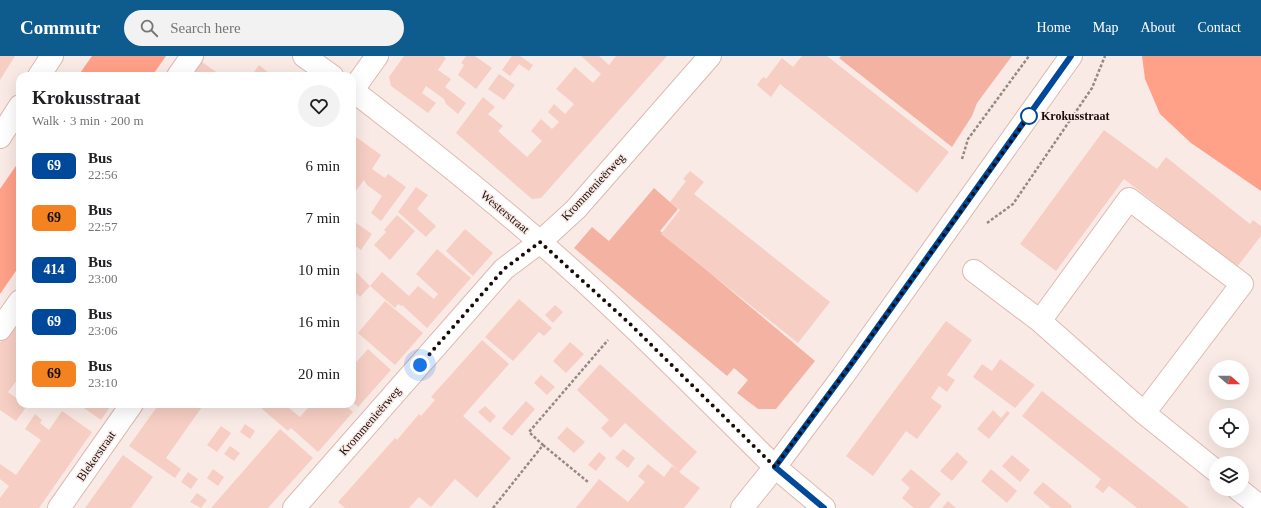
<!DOCTYPE html>
<meta charset="utf-8">
<style>
:root{--surface:#fff;--page:#f2f2f2;--text:#202124;--muted:#757577;--accent:#0e5b8e}
body{margin:0;font-family:Georgia,serif;background:var(--page);color:var(--text);height:100vh;display:flex;flex-direction:column;font-size:15px;white-space:nowrap}
*{box-sizing:border-box;margin:0}
p{font-size:13px;color:var(--muted)}
.icon{flex:none;width:22px;height:22px;fill:none;stroke:currentColor;stroke-width:2;stroke-linecap:round;stroke-linejoin:round}
.map{position:relative;flex:1;overflow:hidden}
.panel{position:absolute;left:16px;top:16px;width:340px;height:336px;display:flex;flex-direction:column;background:var(--surface);border-radius:12px;box-shadow:0 4px 16px #0002}
.panel>*{flex:none}
.badge{padding:0 8px;border-radius:6px;font-size:14px;line-height:26px}
.needle{width:26px;rotate:110deg}
.fabs{position:absolute;left:1209px;top:304px;display:grid;gap:8px}
.fabs a{display:grid;place-items:center;width:40px;height:40px;border-radius:50%;background:var(--surface);box-shadow:0 4px 16px #0002;font-size:20px}
.you{position:absolute;width:20px;height:20px;margin:-10px;border:3px solid #fff;border-radius:50%;background:#1a73e8;box-shadow:0 0 0 6px #1a73e833}
.map>.badge{position:absolute;translate:-50% -50%;box-shadow:0 0 0 2px #fff}
.round{display:grid;place-items:center;flex:none;width:42px;height:42px;border-radius:21px;background:var(--page)}
.summary{display:flex;align-items:center;justify-content:space-between;height:68px;padding:0 16px}
h1{font-size:19px;font-weight:700;line-height:30px}
ul{padding:0;list-style:none}
li{display:flex;align-items:center;gap:12px;height:52px;padding:0 16px}
li div{flex:1}
li b{display:block;font-size:15px}
li em{font-style:normal}
li .badge{min-width:44px;font-weight:700;text-align:center}
header{display:flex;align-items:center;gap:24px;box-sizing:border-box;height:56px;padding:0 20px;background:var(--accent);color:#fff}
header strong{font-size:19px}
nav{display:flex;gap:22px;margin-inline-start:auto;font-size:14px}
.search{width:280px;height:36px;background:var(--page);display:flex;align-items:center;gap:10px;box-sizing:border-box;padding:0 14px;border-radius:22px;color:var(--muted);font-size:15px}
.map>svg:first-child{display:block}
.green{fill:#f4b3a2}
.water{fill:#ffa088}
.building{fill:#f6cec3}
.lines{fill:none;stroke-linecap:round;stroke-linejoin:round}
.minor-casing{stroke:#ddb9af;stroke-width:24}
.tertiary-casing{stroke:#ddb9af;stroke-width:24}
.path{stroke:#968884;stroke-width:2.5;stroke-dasharray:3 2;stroke-linecap:butt}
.minor{stroke:#fff;stroke-width:22}
.tertiary{stroke:#fff;stroke-width:22}
.line-casing{stroke:#fff;stroke-width:9}
.line{stroke:#004899;stroke-width:6}
.walk{stroke:#170c09;stroke-width:4;stroke-dasharray:0 7.2}
.stop-dot{fill:#fff;stroke:#004899;stroke-width:2}
.labels{text-anchor:middle;dominant-baseline:central;stroke-width:3;stroke-linejoin:round;paint-order:stroke}
.stop-label{font-size:12px;font-weight:bold;fill:#170c09;stroke:#faeae6;text-anchor:start}
.street-label{font-size:12px;fill:#170c09;stroke:#faeae6}
</style>
<header>
<strong>Commutr</strong>
<div class="search"><svg class="icon" aria-label="search" viewBox="0 0 24 24"><circle cx="10" cy="10" r="6"/><path d="M15 15l6 6"/></svg>Search here</div>
<nav><a>Home</a><a>Map</a><a>About</a><a>Contact</a></nav>
</header>
<div class="map">
<svg width="1261" height="452" viewBox="0 0 1261 452">
<rect width="100%" height="100%" fill="#faeae6"/>
<!-- green -->
<path class="green" d="M841,0H1012L977,47L972,60L952,91L839,2Z
M654,132L678,153L660,175L815,305L776,353H758L737,337L748,324L734,312L727,320L574,192L592,171L609,185Z"/>
<!-- water -->
<path class="water" d="M92,0H166L152,20H78Z
M1142,0H1261V135L1191,87L1160,58L1145,23Z
M20,104V209L0,238V133Z"/>
<!-- building -->
<path class="building" d="M0,0H15L0,24Z
M404,0H443L446,2L438,14L451,23L445,31L466,47L458,58L446,48L444,43L426,30L422,37L436,47L428,57L391,30L389,21Z
M466,0H475L492,12L476,33L458,19L464,9L461,7Z
M512,0H520L533,9L529,15L519,8L510,20L502,14Z
M581,0H599L609,9L616,0H667L541,142L532,143L456,77L483,41L495,51L488,58L503,70L498,75L527,101L542,85L531,75L541,63L552,73L559,66L548,56L554,48L565,58L574,48L556,33L575,11L593,27L601,18Z
M802,0H827L949,96L917,137L780,28L771,41L757,29L762,22L764,21L766,23L782,2L793,11Z
M199,4L222,20H189Z
M259,9L269,17L266,20H251Z
M499,18L515,29L504,44L488,33Z
M1104,74L1157,113L1166,101L1250,168L1253,164L1261,170V180L1237,211L1124,123L1056,215L1020,188Z
M352,78L381,99L372,113L385,122L388,118L406,131L381,165L371,157L382,140L367,129L364,124L352,140Z
M690,115L704,126L694,138L830,246L798,287L661,178L680,154L670,146L686,125L683,123Z
M416,131L428,139L417,153L436,170L426,181L398,156Z
M397,159L415,175L390,204L374,189L386,176L384,174Z
M352,164L372,178L361,194L352,187Z
M465,173L493,197L473,220L446,195Z
M437,193L471,222L427,272L402,249L401,250L398,248L395,252L370,230L360,241L352,233V219L355,215L370,230L382,216L409,240L418,230L434,243L438,238L416,218Z
M519,243L552,272L544,280L539,276L513,305L485,281Z
M385,245L423,277L395,309L358,277Z
M555,249L563,256L553,267L545,259Z
M946,265L972,284L947,319L955,324L947,336L939,330L931,342L942,350L917,383L906,375L873,420L846,400Z
M13,268L20,273V320L8,336L20,345V348H25L27,350L16,365L0,354V287Z
M482,284L509,308L463,360L511,402L477,442L455,423L431,451L419,441L409,452H345L338,446L395,382L397,384L419,358L421,360L435,344L431,341Z
M570,286L584,298L566,317L553,305Z
M368,293L391,314L358,351L352,345V311Z
M1000,303L1035,329L1015,352L973,321L982,308L992,315Z
M600,308L697,396L679,416L700,432L684,452H576L599,423L628,446L645,426L638,420L648,408L664,421L672,410L678,414L625,367L611,382L601,372L609,364L577,334Z
M541,319L555,331L547,339L534,327Z
M1042,335L1173,439L1189,452H1137L1109,430L1103,437L1095,431L1101,423L1022,360Z
M526,345L535,353L512,380L502,372Z
M78,348H112L101,364Z
M159,348H204L166,402L181,413L175,422L129,390Z
M266,348H284L300,361L308,352L303,348H344L353,356L318,396L291,372L288,375L262,353Z
M485,350L496,360L490,367L478,356Z
M993,354L1001,362L1007,355L1010,357L989,383L977,373Z
M62,355L92,376L39,452H0V442L9,430L0,423V408L16,419L41,384L25,373L35,358L42,364L40,367L49,374Z
M245,368L255,375L250,383L240,376Z
M221,370L231,377L217,396L207,389Z
M567,371L585,386L574,397L557,382Z
M280,373L313,402L268,452H211Z
M230,390L240,397L234,405L224,398Z
M623,393L635,402L628,412L615,402Z
M599,396L606,402L596,415L588,409Z
M957,396L968,406L952,425L940,415Z
M123,399L153,421L131,452H85Z
M1012,399L1030,414L1020,426L1002,410Z
M213,413L224,421L218,430L207,422Z
M911,413L941,438L929,452H914L902,442L910,432L901,424Z
M991,413L1017,435L1007,447L981,425Z
M188,416L198,423L191,433L181,426Z
M1043,426L1072,450L1071,452H1051L1033,437Z
M197,437L207,444L201,452L190,446Z
M948,445L956,452H942Z"/>
<g class="lines">
<defs>
<path id="minor" d="M304,0L332,20
M39,20L52,0
M178,20L192,0
M352,34C416,83 479,133 540,186C622,257 698,335 775,411L843,320L1071,0
M352,35L377,0
M0,81L20,50
M974,215L1040,265L1144,357L1216,415
M1040,265L1129,143L1242,228L1144,357
M0,273L20,245
M1238,433L1261,451
M59,452L132,348
M294,452L504,213L540,186L576,153L710,0"/>
<path id="tertiary" d="M742,452L775,411L824,452"/>
</defs>
<!-- minor casing -->
<use href="#minor" class="minor-casing"/>
<!-- tertiary casing -->
<use href="#tertiary" class="tertiary-casing"/>
<!-- path -->
<path class="path" d="M962,103L968,83L1029,0
M987,167L1013,148L1092,32L1105,0
M543,389L588,426
M493,452L543,389L529,376L608,284"/>
<!-- minor -->
<use href="#minor" class="minor"/>
<!-- tertiary -->
<use href="#tertiary" class="tertiary"/>
</g>
<g class="lines">
<defs>
<path id="line" d="M824,452L775,411L852,307L1071,0"/>
</defs>
<!-- line casing -->
<use href="#line" class="line-casing"/>
<!-- line -->
<use href="#line" class="line"/>
<!-- walk -->
<path class="walk" d="M420,309L504,213L540,186L628,266L775,411L852,307L1029,60"/>
</g>
<!-- markers -->
<circle class="stop-dot" cx="1029" cy="60" r="8"/>
<g class="labels">
<!-- stop labels -->
<g class="stop-label">
<text x="1041" y="60">Krokusstraat</text>
</g>
<!-- street labels -->
<g class="street-label">
<text transform="translate(593 131) rotate(-47)">Krommenieërweg</text>
<text transform="translate(505 156) rotate(40)">Westerstraat</text>
<text transform="translate(370 365) rotate(-49)">Krommenieërweg</text>
<text transform="translate(96 400) rotate(-55)">Blekerstraat</text>
</g>
</g>
</svg>
<div class="fabs">
<a><svg class="needle" viewBox="-14 -14 28 28"><path d="M0-13l5 13h-10z" fill="#e53935"/><path d="M0 13l5-13h-10z" fill="#757577"/></svg></a>
<a><svg class="icon" aria-label="locate" viewBox="0 0 24 24"><circle cx="12" cy="12" r="6"/><path d="M12 2v4M12 18v4M2 12h4M18 12h4"/></svg></a>
<a><svg class="icon" aria-label="layers" viewBox="0 0 24 24"><path d="M12 4l9 5-9 5-9-5zM3 14l9 5 9-5"/></svg></a>
</div>
<div class="you" style="left:420px;top:309px"></div>
<section class="panel">
<div class="summary"><div><h1>Krokusstraat</h1><p>Walk · 3 min · 200 m</p></div><a class="round"><svg class="icon" aria-label="heart" viewBox="0 0 24 24"><path d="M12 20l-8-8c-3-5 5-10 8-4 3-6 11-1 8 4z"/></svg></a></div>
<ul>
<li><span class="badge" style="background:#004899;color:#fff">69</span><div><b>Bus</b><p>22:56</p></div><em>6 min</em></li>
<li><span class="badge" style="background:#f58220;color:#111">69</span><div><b>Bus</b><p>22:57</p></div><em>7 min</em></li>
<li><span class="badge" style="background:#004899;color:#fff">414</span><div><b>Bus</b><p>23:00</p></div><em>10 min</em></li>
<li><span class="badge" style="background:#004899;color:#fff">69</span><div><b>Bus</b><p>23:06</p></div><em>16 min</em></li>
<li><span class="badge" style="background:#f58220;color:#111">69</span><div><b>Bus</b><p>23:10</p></div><em>20 min</em></li>
</ul>
</section>
</div>
